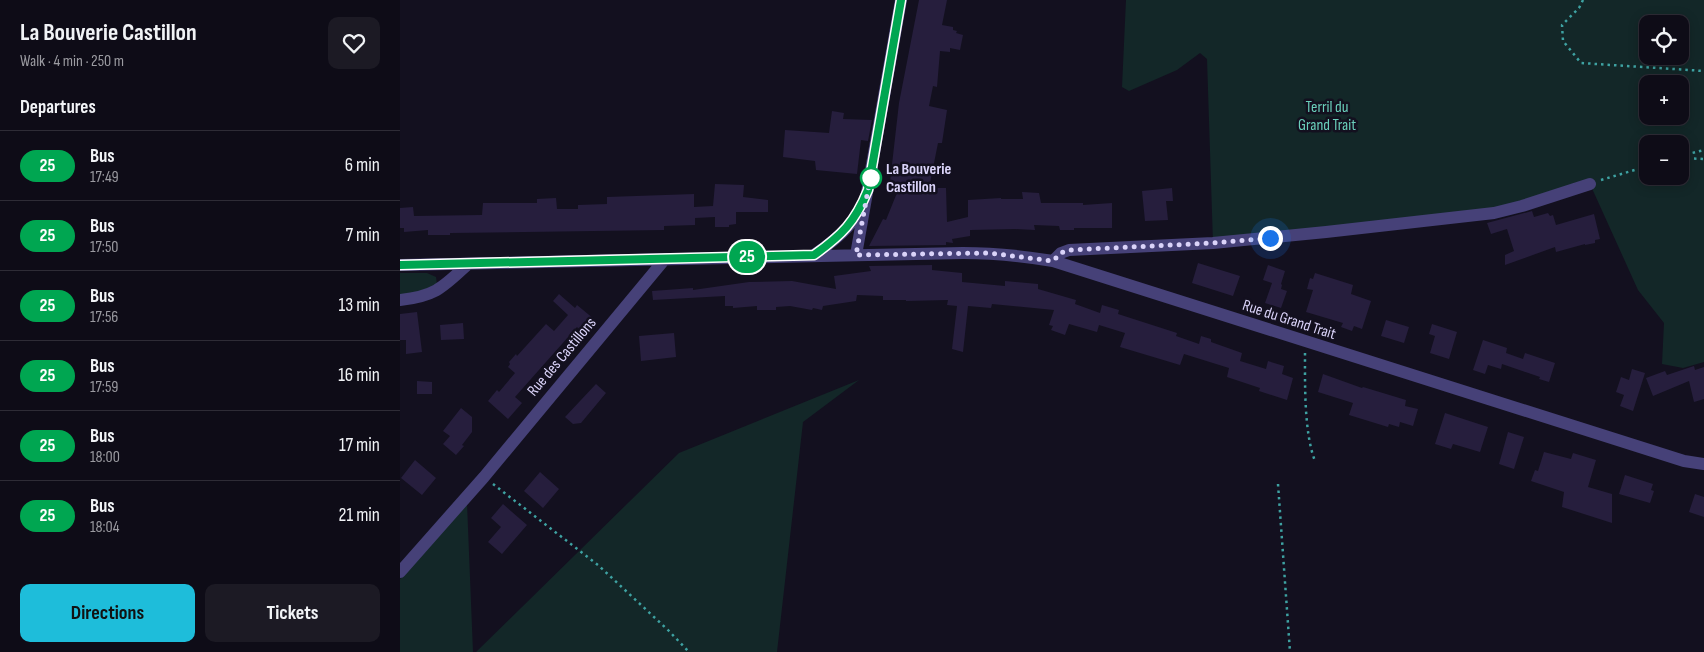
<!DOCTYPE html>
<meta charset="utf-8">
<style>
:root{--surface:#0e0c17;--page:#1c1a24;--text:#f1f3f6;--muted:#9b9ba1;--line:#2e2c36;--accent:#1ebdda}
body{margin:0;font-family:"Sofia Sans Condensed",sans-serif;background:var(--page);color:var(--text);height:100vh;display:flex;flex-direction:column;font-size:19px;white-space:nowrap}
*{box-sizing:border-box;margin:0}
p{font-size:16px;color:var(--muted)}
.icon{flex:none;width:28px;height:28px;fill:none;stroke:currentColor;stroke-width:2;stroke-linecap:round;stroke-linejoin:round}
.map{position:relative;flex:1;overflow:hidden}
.side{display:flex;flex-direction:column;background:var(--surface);width:400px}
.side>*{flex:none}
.badge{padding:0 10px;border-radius:16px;font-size:18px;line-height:32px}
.buttons{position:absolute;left:1239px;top:15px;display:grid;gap:10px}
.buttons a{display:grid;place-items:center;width:50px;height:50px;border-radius:10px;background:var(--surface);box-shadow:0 2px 12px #0003,0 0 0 1px var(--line);font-size:25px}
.you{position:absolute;width:25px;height:25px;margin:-12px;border:4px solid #fff;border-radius:50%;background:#1a73e8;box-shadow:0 0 0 8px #1a73e833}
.map>.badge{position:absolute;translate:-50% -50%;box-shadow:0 0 0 2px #fff}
h2{padding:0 20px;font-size:19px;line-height:45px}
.round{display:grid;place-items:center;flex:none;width:52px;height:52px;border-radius:10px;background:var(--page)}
.summary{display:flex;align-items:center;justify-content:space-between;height:85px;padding:0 20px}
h1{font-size:24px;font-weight:700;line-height:38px}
.button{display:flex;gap:10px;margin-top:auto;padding:10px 20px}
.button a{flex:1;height:58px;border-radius:10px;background:var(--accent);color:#111;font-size:20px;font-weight:700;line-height:58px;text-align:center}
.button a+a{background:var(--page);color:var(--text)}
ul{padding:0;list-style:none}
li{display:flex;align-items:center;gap:15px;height:70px;padding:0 20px;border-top:1px solid var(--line)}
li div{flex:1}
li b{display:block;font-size:19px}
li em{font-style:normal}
li .badge{min-width:55px;font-weight:700;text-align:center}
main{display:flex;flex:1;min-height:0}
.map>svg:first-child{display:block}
.green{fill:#132728;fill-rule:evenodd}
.building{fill:#261e3d}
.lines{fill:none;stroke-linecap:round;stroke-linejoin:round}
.path{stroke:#3ea2a2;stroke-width:2.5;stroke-dasharray:2.5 4;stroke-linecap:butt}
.minor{stroke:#464178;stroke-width:12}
.line-casing{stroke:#fff;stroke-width:11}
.line{stroke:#00a651;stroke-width:8}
.walk{stroke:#dad3f9;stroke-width:5;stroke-dasharray:0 9}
.stop-dot{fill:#fff;stroke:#00a651;stroke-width:2.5}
.labels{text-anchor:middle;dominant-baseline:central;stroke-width:5;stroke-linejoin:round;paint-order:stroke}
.park-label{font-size:16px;fill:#6acfbb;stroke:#13101f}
.stop-label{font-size:16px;font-weight:bold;fill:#dad3f9;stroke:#13101f;text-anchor:start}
.street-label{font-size:16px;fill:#dad3f9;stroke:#13101f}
</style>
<main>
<section class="side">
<div class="summary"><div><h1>La Bouverie Castillon</h1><p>Walk · 4 min · 250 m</p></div><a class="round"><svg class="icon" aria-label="heart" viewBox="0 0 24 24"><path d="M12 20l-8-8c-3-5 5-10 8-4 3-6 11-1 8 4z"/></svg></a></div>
<h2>Departures</h2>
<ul>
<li><span class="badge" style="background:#00a651;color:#fff">25</span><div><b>Bus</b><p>17:49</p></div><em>6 min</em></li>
<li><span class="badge" style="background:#00a651;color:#fff">25</span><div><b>Bus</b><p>17:50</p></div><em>7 min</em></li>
<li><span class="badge" style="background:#00a651;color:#fff">25</span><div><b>Bus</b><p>17:56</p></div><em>13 min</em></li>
<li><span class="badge" style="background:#00a651;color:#fff">25</span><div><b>Bus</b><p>17:59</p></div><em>16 min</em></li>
<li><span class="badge" style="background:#00a651;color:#fff">25</span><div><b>Bus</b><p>18:00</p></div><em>17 min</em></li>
<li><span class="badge" style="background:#00a651;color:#fff">25</span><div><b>Bus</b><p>18:04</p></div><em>21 min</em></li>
</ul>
<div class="button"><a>Directions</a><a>Tickets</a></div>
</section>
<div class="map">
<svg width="1304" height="652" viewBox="0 0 1304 652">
<rect width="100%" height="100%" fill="#13101f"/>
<!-- green -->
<path class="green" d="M726,0H1304V362L1283,368L1262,364L1264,323L1238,290L1190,184L1122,206L813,243L807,59L800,53L777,70L729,91L722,87ZM1248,24H1280V56H1248ZM1248,84H1280V116H1248ZM1248,144H1280V176H1248Z
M0,273H27L36,277L37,285L0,298Z
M459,380L403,422L377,652H76L279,453Z
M67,503L73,652H0V579Z"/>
<!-- building -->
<path class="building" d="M519,0H547L542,25L553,27V30L557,31L556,33L563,35L560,50L550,48V52L540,51L537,87L533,86L529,106L547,110L542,143H538L530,183L516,188H546L547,222L568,217V200L601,198V199H623L622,192L639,193L641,203H683V205L712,203V228H674V230H660L659,226L634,225L635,230L615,229L570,230V236L552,239L553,243L546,242V245L469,246L483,219L486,220L501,183L490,182L499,103Z
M432,111L444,113L443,119L472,120L468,141L461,140L457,174L416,170L415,161L383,157L385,130L429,133Z
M315,184L344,185L343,197L368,200V212H336V224L329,225V227H315V217L295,218V225L264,226V230L50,233V235H28V230L4,232V228H0V208L13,207L14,216L82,215L83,203H137V199L156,198L157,209H178V205L207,204V197L294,194V207L313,206Z
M772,188L773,201H766L768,220L745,221L742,191Z
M1132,211L1134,217L1148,213L1150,216L1153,215L1156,225L1194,214L1200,239L1195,240V243L1185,245V244L1156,252L1155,247L1105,265V255L1114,251L1107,229L1091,234L1087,223Z
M798,263L840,276L833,296L792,283Z
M532,265V270L562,273V282L605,286V281L638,284V289L676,300L675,304L700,313L702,305L719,310L718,314L777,333L776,336L799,344L801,336L811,339V342L842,353L840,361L866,369L868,361L884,366L882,374L893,378L887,400L859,391L860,388L827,377L829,368L784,354L780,365L720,347L725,333L699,325L697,332L669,324L665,335L651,330L653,326L649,325L654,310L592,304L591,308L568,306L563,352L552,349L557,306L547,305L548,300L506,301V300H483V296L457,295L456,301L423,306L422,310L413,308L412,310L390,306L376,307V310H357V306L333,308V306H325V296L253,300L252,291L293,288V290L349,282L392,281L436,289L434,276L471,271L469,266Z
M868,265L885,271L881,284L882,285L881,289L887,291L881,308L865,303L872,283L863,280Z
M915,273L953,285L951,294L971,301L962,329L954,326L952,331L941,327L943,323L906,312L913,290L907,289L910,278L913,279Z
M159,294L175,308L177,305L194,319L182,332L177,327L115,397L122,403L108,419L88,401L97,390L99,392L115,373L108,367L110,364L109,362L116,354L117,356L146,324L154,331L168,315L153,301Z
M17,312L22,352L6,354V340H0V314Z
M986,320L1009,327L1004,343L981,336Z
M63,323L64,339L41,340L40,325Z
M1032,324L1057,332L1049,359L1030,353L1035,336L1029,334Z
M274,333L276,357L241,361L239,336Z
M1083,340L1107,348L1106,353L1123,359L1125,353L1155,363L1149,382L1139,379L1140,377L1102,364L1101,369L1088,365L1085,374L1073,370Z
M1294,366L1295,370L1304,367V399L1294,402L1289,381L1253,396L1246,378L1265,371L1267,375Z
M1232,369L1245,373L1233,411L1220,406L1224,395L1216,392L1221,377L1229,380Z
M923,374L962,388L963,387L1006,400L1005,406L1018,409L1013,426L1000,422L999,427L989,424L988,427L949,415L953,403L918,392Z
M17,381L32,382V394H17Z
M196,384L206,393L181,423L173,424L165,417Z
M61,408L72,417V432L62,445L64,446L56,455L43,444L50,436L43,431Z
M1045,413L1088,427L1080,452L1053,444L1051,449L1035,444Z
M1108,432L1124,437L1114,469L1099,464Z
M1144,452L1171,459L1173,453L1196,460L1188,487L1212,494V523L1162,507L1164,492L1131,481L1135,470L1138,471Z
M15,460L36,478L22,495L1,478Z
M140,472L159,489L143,508L124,491Z
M1225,475L1253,484L1251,490L1254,491L1250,503L1219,494Z
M1295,494L1304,497V517L1289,512Z
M103,504L127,525L102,554L88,542L101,527L91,518Z"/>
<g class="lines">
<!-- path -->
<path class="path" d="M1183,0L1179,8L1162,25L1163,41L1181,63L1304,71
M1280,156L1304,150
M1281,158L1304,159
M1201,180L1248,166
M905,353C905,384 904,433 915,461
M93,484L198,565L268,630L289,652
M878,484L890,652"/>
<!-- minor -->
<path class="minor" d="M414,255C434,241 453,226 463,204
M456,255L501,0
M653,261L661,253L669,250L813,243L926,232L1094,213L1122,206L1190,184
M0,265L563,253C594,253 623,256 653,261L1284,461L1304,464
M0,300C36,296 43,287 68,264
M0,572L84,477L265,259"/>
</g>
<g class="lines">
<defs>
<path id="line" d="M0,265L414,255C442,235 455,222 468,190L501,0"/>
</defs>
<!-- line casing -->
<use href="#line" class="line-casing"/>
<!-- line -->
<use href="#line" class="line"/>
<!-- walk -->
<path class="walk" d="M471,178V174L456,255L589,253L653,261L661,253L669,250L813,243L870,238"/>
</g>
<!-- markers -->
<circle class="stop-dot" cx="471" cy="178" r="10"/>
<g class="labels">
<!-- park labels -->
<g class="park-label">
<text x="927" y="107">Terril du<tspan x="927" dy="18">Grand Trait</tspan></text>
</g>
<!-- stop labels -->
<g class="stop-label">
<text x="486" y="169">La Bouverie<tspan x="486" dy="18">Castillon</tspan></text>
</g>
<!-- street labels -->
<g class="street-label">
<text transform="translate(889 320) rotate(18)">Rue du Grand Trait</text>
<text transform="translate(162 357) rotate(-50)">Rue des Castillons</text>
</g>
</g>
</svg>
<div class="buttons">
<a><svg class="icon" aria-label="locate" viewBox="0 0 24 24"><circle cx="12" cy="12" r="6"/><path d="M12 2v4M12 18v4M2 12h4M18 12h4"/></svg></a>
<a>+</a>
<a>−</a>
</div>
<div class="you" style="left:870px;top:238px"></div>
<b class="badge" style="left:347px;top:257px;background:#00a651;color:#fff">25</b>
</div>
</main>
